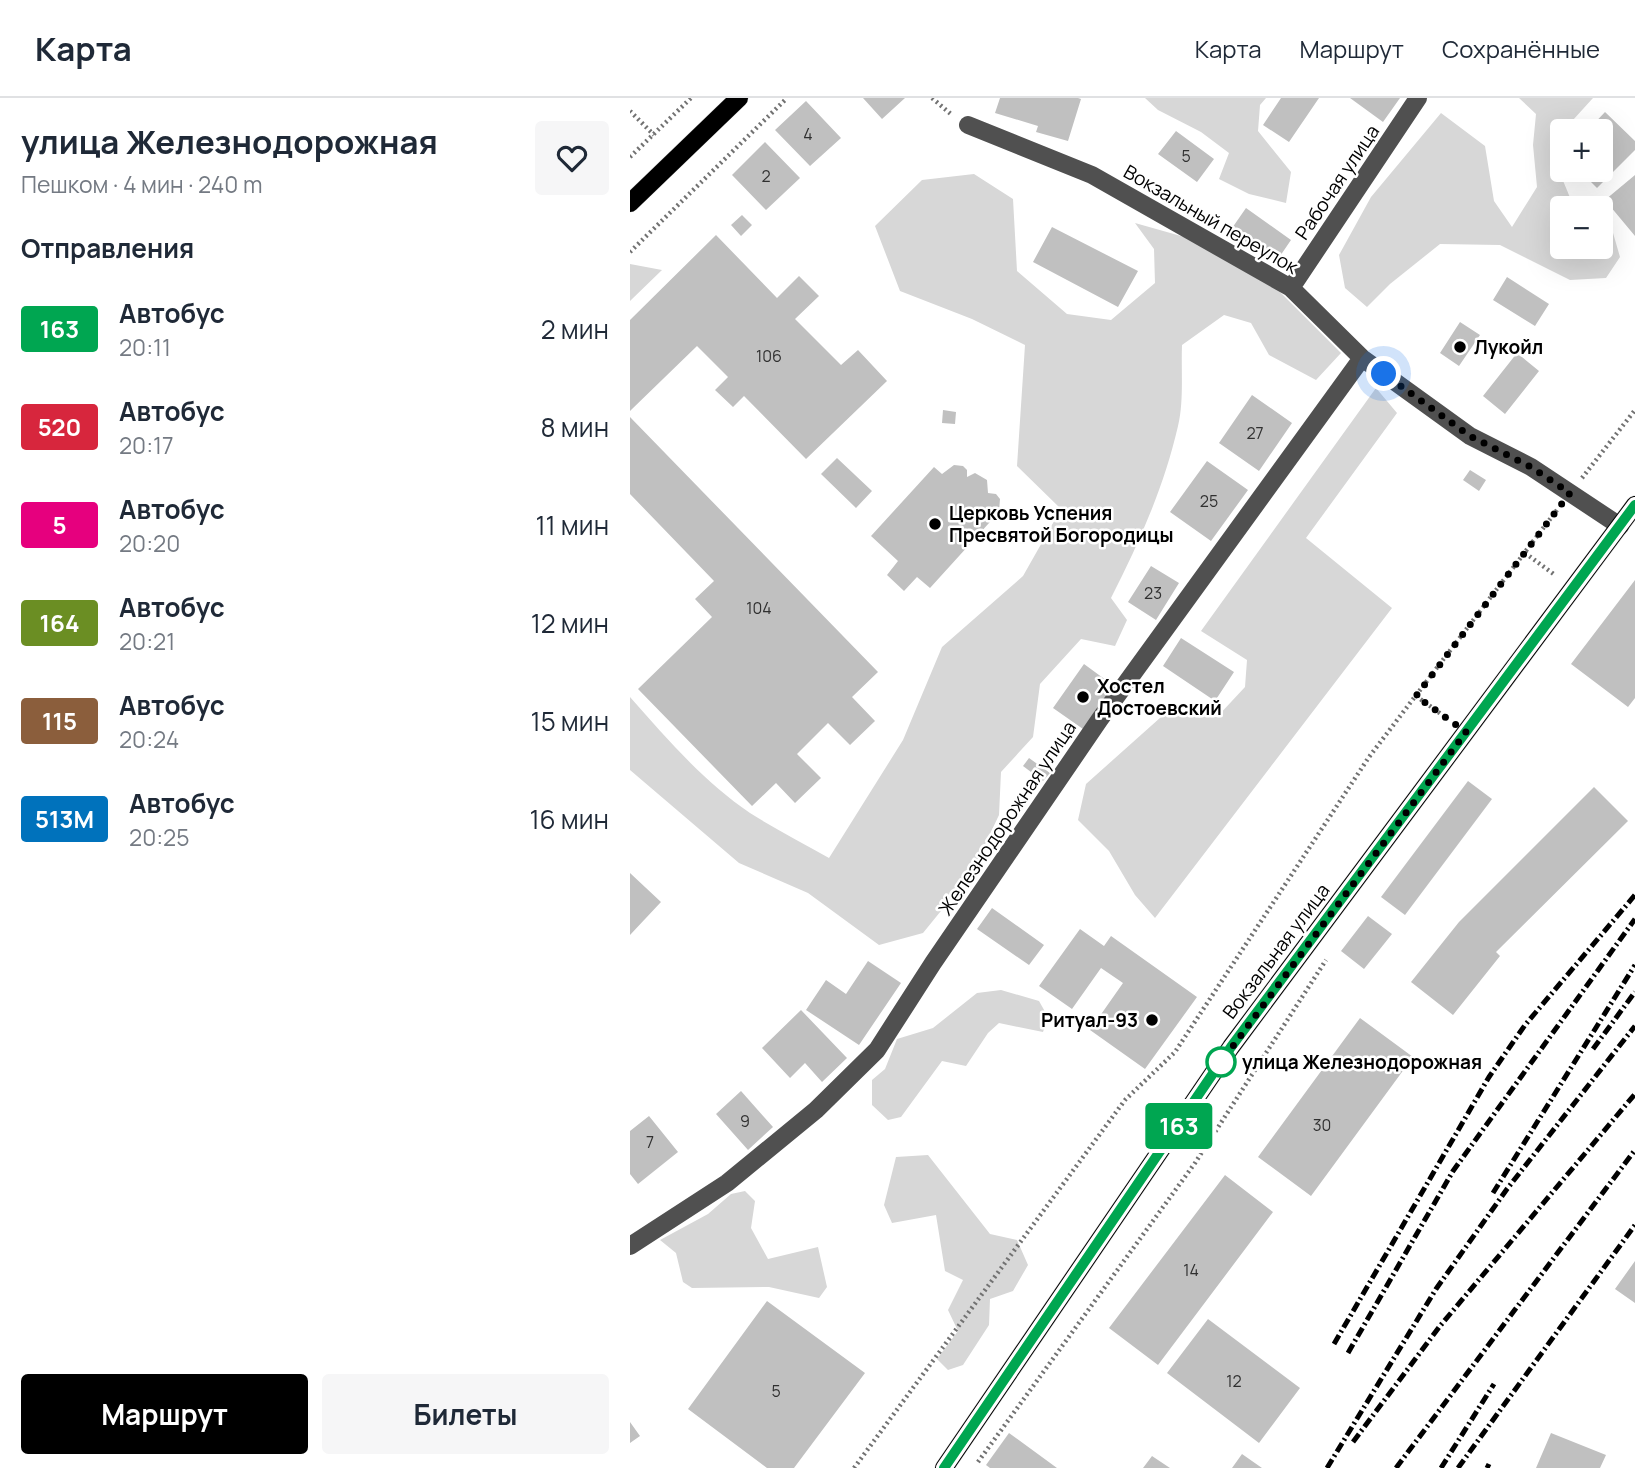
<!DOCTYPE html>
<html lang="ru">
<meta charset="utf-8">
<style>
:root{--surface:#fff;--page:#f6f6f7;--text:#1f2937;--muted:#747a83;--line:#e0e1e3;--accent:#000}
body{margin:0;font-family:Manrope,sans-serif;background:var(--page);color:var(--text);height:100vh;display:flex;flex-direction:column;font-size:26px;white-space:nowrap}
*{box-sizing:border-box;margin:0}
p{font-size:23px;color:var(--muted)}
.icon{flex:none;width:38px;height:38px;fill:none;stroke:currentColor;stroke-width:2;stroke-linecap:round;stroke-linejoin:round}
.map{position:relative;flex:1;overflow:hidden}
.drawer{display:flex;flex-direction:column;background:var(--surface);width:630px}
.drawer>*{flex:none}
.badge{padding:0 14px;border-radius:5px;font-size:24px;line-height:46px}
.tools{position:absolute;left:920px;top:21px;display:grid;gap:14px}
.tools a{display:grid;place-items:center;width:63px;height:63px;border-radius:7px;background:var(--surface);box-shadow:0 7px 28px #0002;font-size:35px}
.you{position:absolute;width:35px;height:35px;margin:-18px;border:5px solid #fff;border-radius:50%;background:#1a73e8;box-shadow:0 0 0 10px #1a73e833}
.map>.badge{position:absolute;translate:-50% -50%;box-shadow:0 0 0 4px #fff}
h2{padding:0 21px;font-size:26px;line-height:63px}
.round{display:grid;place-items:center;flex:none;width:74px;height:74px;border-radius:7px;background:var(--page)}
.headline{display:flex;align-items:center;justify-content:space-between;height:119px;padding:0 21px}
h1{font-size:33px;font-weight:700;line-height:52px}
.primary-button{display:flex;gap:14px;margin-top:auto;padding:14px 21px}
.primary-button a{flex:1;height:80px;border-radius:7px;background:var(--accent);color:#fff;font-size:28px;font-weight:700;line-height:80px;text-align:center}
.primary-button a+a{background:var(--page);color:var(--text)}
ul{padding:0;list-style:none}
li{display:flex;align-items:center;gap:21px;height:98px;padding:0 21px}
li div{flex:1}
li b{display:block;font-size:26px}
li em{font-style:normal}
li .badge{min-width:77px;font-weight:700;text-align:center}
header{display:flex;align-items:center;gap:42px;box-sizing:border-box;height:98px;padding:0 35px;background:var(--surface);border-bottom:2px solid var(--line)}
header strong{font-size:33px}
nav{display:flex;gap:38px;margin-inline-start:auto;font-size:24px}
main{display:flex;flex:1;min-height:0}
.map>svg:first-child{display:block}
.green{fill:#d7d7d7}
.building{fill:#c0c0c0}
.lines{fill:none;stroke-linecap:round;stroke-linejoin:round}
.major-casing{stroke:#dbdbdb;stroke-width:19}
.path{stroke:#727272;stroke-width:4.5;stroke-dasharray:2 3.5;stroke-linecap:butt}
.minor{stroke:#505050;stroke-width:18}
.major{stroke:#000;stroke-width:18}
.rail{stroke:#000;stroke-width:5;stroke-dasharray:10 3.5 2 3.5;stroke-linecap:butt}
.line-casing{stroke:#fff;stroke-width:16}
.line{stroke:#00a651;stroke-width:10}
.walk{stroke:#000;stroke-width:7;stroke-dasharray:0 12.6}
.poi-dot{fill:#000;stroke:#fff;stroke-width:2.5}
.stop-dot{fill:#fff;stroke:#00a651;stroke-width:3.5}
.labels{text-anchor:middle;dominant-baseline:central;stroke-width:5;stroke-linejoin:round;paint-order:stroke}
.number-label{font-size:16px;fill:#303030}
.street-label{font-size:19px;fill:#000;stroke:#fff}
.poi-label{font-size:19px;font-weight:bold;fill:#000;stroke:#fff;text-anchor:start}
.stop-label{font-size:19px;font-weight:bold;fill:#000;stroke:#fff;text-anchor:start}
</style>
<header>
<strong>Карта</strong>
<nav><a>Карта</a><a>Маршрут</a><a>Сохранённые</a></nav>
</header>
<main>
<section class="drawer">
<div class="headline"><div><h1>улица Железнодорожная</h1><p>Пешком · 4 мин · 240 m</p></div><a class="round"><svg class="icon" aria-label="heart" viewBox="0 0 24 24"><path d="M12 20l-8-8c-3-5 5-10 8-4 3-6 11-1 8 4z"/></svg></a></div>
<h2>Отправления</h2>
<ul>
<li><span class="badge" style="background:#00a651;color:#fff">163</span><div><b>Автобус</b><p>20:11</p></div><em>2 мин</em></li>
<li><span class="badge" style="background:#d7263d;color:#fff">520</span><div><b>Автобус</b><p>20:17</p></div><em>8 мин</em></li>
<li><span class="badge" style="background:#e6007e;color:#fff">5</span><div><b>Автобус</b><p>20:20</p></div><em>11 мин</em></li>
<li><span class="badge" style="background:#6b8e23;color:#fff">164</span><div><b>Автобус</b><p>20:21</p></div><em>12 мин</em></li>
<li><span class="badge" style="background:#8b5e3c;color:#fff">115</span><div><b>Автобус</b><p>20:24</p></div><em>15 мин</em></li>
<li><span class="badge" style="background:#0072bc;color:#fff">513М</span><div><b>Автобус</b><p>20:25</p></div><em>16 мин</em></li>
</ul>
<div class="primary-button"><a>Маршрут</a><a>Билеты</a></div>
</section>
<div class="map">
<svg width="1005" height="1370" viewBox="0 0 1005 1370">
<rect width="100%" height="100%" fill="#fff"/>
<!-- green -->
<path class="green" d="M515,0H636L630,7L628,33L661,74L656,105L619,96L589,81L599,55L571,34L528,12Z
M889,0H963L933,33L922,56L941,102L954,110H933V149H971V122L981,128L990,159L976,180L940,182L870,147L810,146L760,186L737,209L715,190L709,157L741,99L811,15L855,48L864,103L882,129L907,89L903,47L906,16Z
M344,76L383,101L387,173L437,216L481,222L525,185L524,151L505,125L558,140L646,190L711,255L686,282L639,257L621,225L594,217L552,247C551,273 554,303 548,328C534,389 509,445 481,500L497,522L485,548L451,541L410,586L403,639L371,674L369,717L341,776L293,835L249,847L178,795L109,765L0,672V599C36,640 74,684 120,715C145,731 173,745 199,760L273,642L312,549L393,478L431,411L387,368L395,247L342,221L270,193L245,128L292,82Z
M0,166L32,172L0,203Z
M746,290L767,315L676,440L762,510L525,820L505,797L479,753L448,722L456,686L540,611L559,618L587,619L615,589L617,562L571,533Z
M371,892L409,903L418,919L413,934L369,925L358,935L336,968L312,963L271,1019L258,1022L242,1007V982L255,971L267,941L303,930L347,895Z
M298,1057L360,1136L387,1142L398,1167L383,1193L360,1201L359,1227L333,1267L318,1272L307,1261L328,1233L318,1212L333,1182L315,1173L306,1117L262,1125L254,1107L266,1059Z
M115,1093L125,1103L121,1130L138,1161L188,1149L197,1189L189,1200L139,1189L62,1190L53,1184L46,1155L30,1142L78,1116L101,1096Z"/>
<!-- building -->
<path class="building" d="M233,0H275L252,21Z
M370,0H448L451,1L438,43L406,34L408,28L365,15Z
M651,0H689L659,44L633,27Z
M720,0H770L753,24Z
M176,3L211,40L180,68L145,32Z
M975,14L1005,43V52L967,90L949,72H971V33H957Z
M546,33L584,61L567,84L528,56Z
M135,44L170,80L136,112L102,77Z
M1005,77V138L975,102Z
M616,110L661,142L646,164L600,133Z
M112,117L122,127L111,138L101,127Z
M422,129L508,173L488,209L403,164Z
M86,137L147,200L169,178L189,198L165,221L211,267L228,252L257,283L176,361L114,298L103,309L85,292L98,279L67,248L0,313V222Z
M877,179L919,206L905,228L863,202Z
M830,224L850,237L829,268L810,255Z
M887,255L909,273L875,316L853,298Z
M622,297L662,325L629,373L589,345Z
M313,312L326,314L325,326L312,325Z
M0,319L248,574L222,599L245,623L220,647L198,625L167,656L191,680L165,705L146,685L122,708L8,591L82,519L65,501L84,483L0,396Z
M207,360L242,393L226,410L191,376Z
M577,363L618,392L581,443L540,414Z
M324,367L333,368L337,372V379L345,375L357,382L358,395L366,396L370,401L369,414L300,490L287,479L274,493L257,477L268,463L241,438L304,369L312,376Z
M840,372L856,382L849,393L833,382Z
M521,468L549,485L526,522L498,504Z
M1005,482V600L998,609L941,566Z
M551,540L604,574L585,603L533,568Z
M454,566L484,588L453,631L423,610Z
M399,660L420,675L413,683L393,668Z
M838,683L862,701L775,817L751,799Z
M964,689L998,723L866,854L870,858L823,917L781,884L829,824Z
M0,775L31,804L0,837Z
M362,810L414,847L399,867L347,831Z
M738,818L762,836L734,871L711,853Z
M450,831L474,848L481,838L567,899L515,971L460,932L493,885L471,870L442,911L409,888Z
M238,863L271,885L229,947L176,912L196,882L216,896Z
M171,912L217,960L192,984L175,965L160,980L132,950Z
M730,920L783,959L681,1098L628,1059Z
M111,993L143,1029L118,1052L86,1016Z
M19,1018L48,1054L8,1086L0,1076V1033Z
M595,1077L643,1114L528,1267L479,1230Z
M1005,1163V1205L985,1191Z
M137,1203L235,1275L164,1370H137L58,1311Z
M578,1221L670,1290L629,1345L537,1275Z
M0,1324L10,1338L0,1345Z
M379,1335L427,1370H360L356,1367Z
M921,1335L976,1357L970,1370H906Z
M612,1356L632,1370H602Z
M522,1358L540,1370H513Z"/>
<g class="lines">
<defs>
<path id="major" d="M0,105L109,0
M314,1370L601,949L1005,407"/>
</defs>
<!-- major casing -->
<use href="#major" class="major-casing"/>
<!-- path -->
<path class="path" d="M302,0L322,17
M0,13L24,37
M0,59L61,0
M0,154L157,0
M952,380L1005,312
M895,455L925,477
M786,598L818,621
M348,1364L565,1065L696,862
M224,1370L495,1002L545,954L739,659L927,412"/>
<!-- minor -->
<path class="minor" d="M338,27L462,77L661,190L732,260L840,338L901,369L990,428
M661,190L788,0
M0,1148L97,1085L186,1012L247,952L303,865L470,621L732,260"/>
<!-- major -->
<use href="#major" class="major"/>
<!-- rail -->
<path class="rail" d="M963,951L1005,894
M863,1095L1005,867
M704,1246L859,979L895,927L1005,797
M718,1255L823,1073L1005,821
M723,1344L810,1228L1005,996
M697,1370L806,1191L877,1091L1005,928
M766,1370L1005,1052
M811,1370L864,1286
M828,1370L1005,1127
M857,1370L859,1366"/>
</g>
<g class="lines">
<defs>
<path id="line" d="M314,1370L601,949L1005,407"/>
</defs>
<!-- line casing -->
<use href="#line" class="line-casing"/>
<!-- line -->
<use href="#line" class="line"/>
<!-- walk -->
<path class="walk" d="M591,964L586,971L836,634L786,598L940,395L901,369L840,338L754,276"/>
</g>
<!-- markers -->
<g class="poi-dot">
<circle cx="830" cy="249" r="7"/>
<circle cx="305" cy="426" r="7"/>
<circle cx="453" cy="599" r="7"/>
<circle cx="522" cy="922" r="7"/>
</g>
<circle class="stop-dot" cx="591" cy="964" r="14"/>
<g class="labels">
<!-- number labels -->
<g class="number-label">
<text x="178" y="36">4</text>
<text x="556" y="58">5</text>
<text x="136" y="78">2</text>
<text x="139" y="258">106</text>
<text x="625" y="335">27</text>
<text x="579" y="403">25</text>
<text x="523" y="495">23</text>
<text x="129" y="510">104</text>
<text x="115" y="1023">9</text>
<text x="692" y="1027">30</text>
<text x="20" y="1044">7</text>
<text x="561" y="1172">14</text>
<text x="604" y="1283">12</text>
<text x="146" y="1293">5</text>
</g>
<!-- street labels -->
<g class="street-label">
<text transform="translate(707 84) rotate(-56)">Рабочая улица</text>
<text transform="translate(581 121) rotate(30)">Вокзальный переулок</text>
<text transform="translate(377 720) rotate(-56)">Железнодорожная улица</text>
<text transform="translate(646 853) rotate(-53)">Вокзальная улица</text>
</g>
<!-- poi labels -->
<g class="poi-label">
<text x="844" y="249">Лукойл</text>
<text x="319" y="415">Церковь Успения<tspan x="319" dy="22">Пресвятой Богородицы</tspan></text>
<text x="467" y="588">Хостел<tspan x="467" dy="22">Достоевский</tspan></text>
<text x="508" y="922" text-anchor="end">Ритуал-93</text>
</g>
<!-- stop labels -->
<g class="stop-label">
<text x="612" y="964">улица Железнодорожная</text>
</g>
</g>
</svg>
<div class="tools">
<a>+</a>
<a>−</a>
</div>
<div class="you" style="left:754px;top:276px"></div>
<b class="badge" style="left:549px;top:1028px;background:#00a651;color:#fff">163</b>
</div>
</main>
